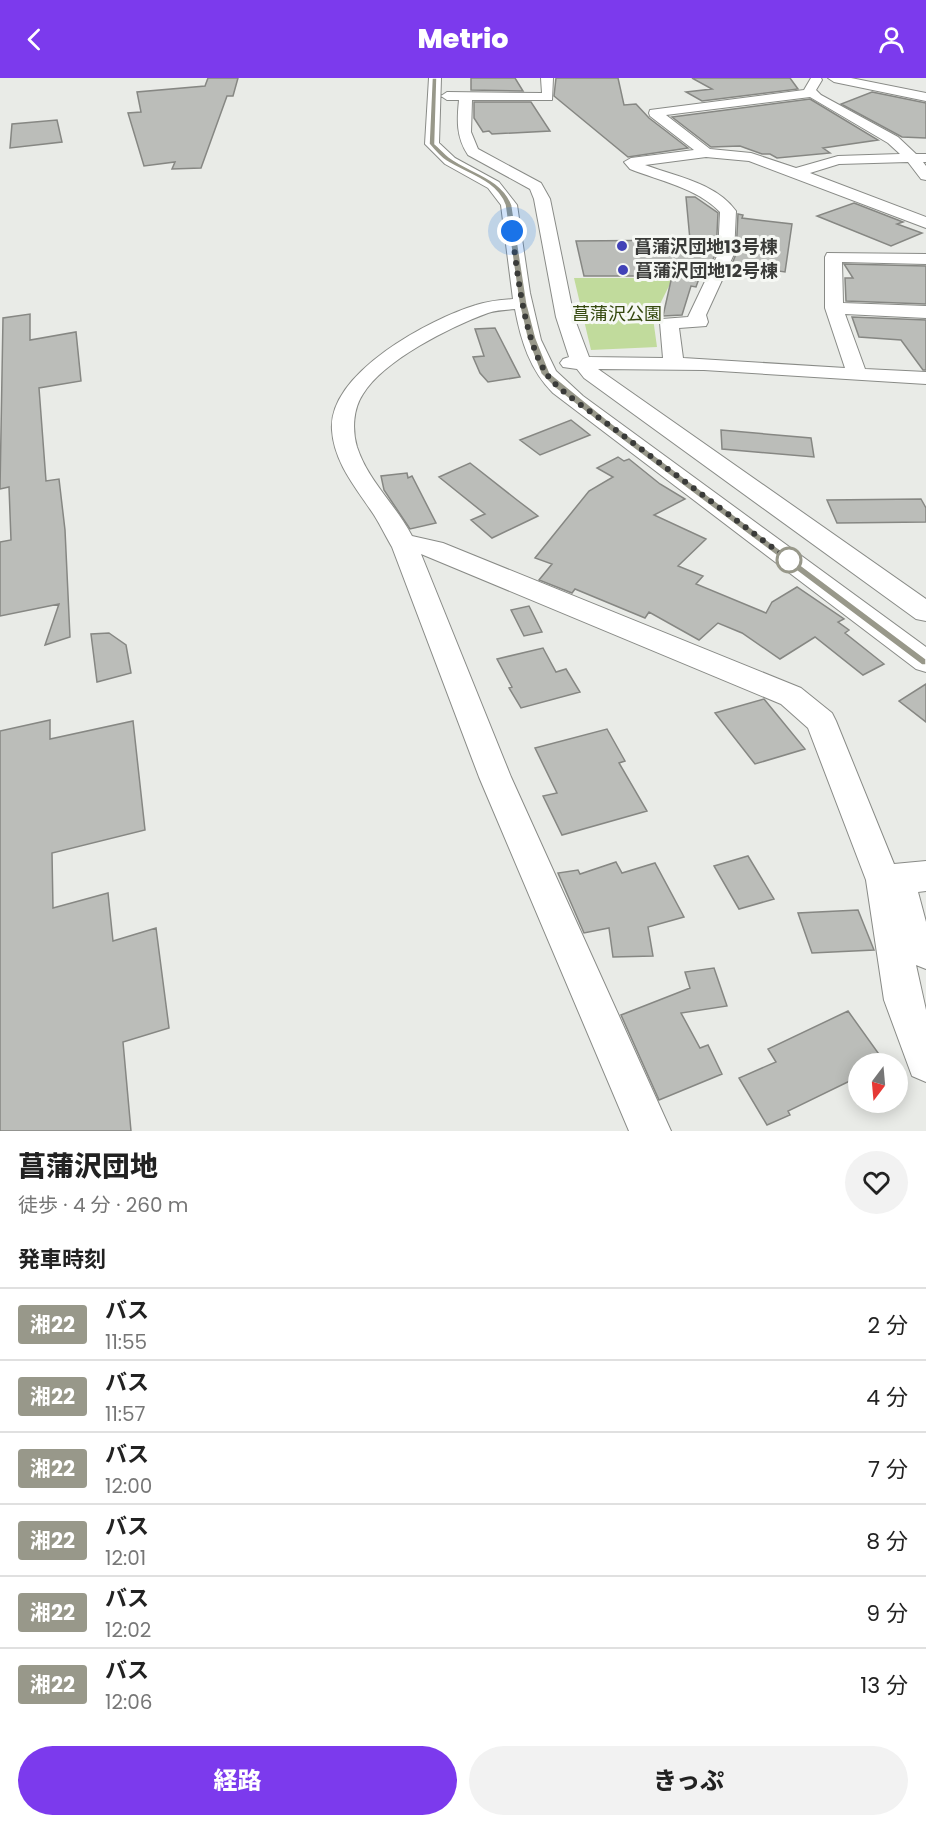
<!DOCTYPE html>
<html lang="ja">
<meta charset="utf-8">
<style>
:root{--surface:#fff;--page:#f2f2f2;--text:#222;--muted:#767676;--line:#e0e0e0;--accent:#7c3aed}
body{margin:0;font-family:Poppins,"Noto Sans JP",sans-serif;background:var(--page);color:var(--text);height:100vh;display:flex;flex-direction:column;font-size:22px;white-space:nowrap}
*{box-sizing:border-box;margin:0}
p{font-size:20px;color:var(--muted)}
.icon{flex:none;width:33px;height:33px;fill:none;stroke:currentColor;stroke-width:2;stroke-linecap:round;stroke-linejoin:round}
.map{position:relative;height:1053px;overflow:hidden}
.panel{display:flex;flex-direction:column;background:var(--surface);flex:1}
.panel>*{flex:none}
.badge{padding:0 12px;border-radius:4px;font-size:21px;line-height:39px}
.needle{width:39px;rotate:196deg}
.buttons{position:absolute;left:848px;top:975px;display:grid;gap:12px}
.buttons a{display:grid;place-items:center;width:60px;height:60px;border-radius:50%;background:var(--surface);box-shadow:0 3px 15px #0003;font-size:30px}
.you{position:absolute;width:30px;height:30px;margin:-15px;border:4px solid #fff;border-radius:50%;background:#1a73e8;box-shadow:0 0 0 9px #1a73e833}
.map>.badge{position:absolute;translate:-50% -50%;box-shadow:0 0 0 3px #fff}
h2{padding:0 18px;font-size:22px;line-height:54px}
.round{display:grid;place-items:center;flex:none;width:63px;height:63px;border-radius:32px;background:var(--page)}
.headline{display:flex;align-items:center;justify-content:space-between;height:102px;padding:0 18px}
h1{font-size:28px;font-weight:800;line-height:45px}
.primary-button{display:flex;gap:12px;margin-top:auto;padding:12px 18px}
.primary-button a{flex:1;height:69px;border-radius:36px;background:var(--accent);color:#fff;font-size:24px;font-weight:800;line-height:69px;text-align:center}
.primary-button a+a{background:var(--page);color:var(--text)}
ul{padding:0;list-style:none}
li{display:flex;align-items:center;gap:18px;height:72px;padding:0 18px;border-top:2px solid var(--line)}
li div{flex:1}
li b{display:block;font-size:22px}
li em{font-style:normal}
li .badge{min-width:66px;font-weight:700;text-align:center}
header{display:flex;justify-content:space-between;align-items:center;height:78px;padding:0 18px;background:var(--accent);color:#fff;font-size:27px;font-weight:800}
.map>svg:first-child{display:block}
.green{fill:#c1db9c}
.building{fill:#bbbdb9;stroke:#868783;stroke-width:1.5}
.lines{fill:none;stroke-linecap:round;stroke-linejoin:round}
.minor-casing{stroke:#898b87;stroke-width:2}
.minor{fill:#fff;fill-rule:evenodd}
.line{fill:#98988a;stroke:#fff;stroke-width:1.5}
.walk{stroke:#3a3b39;stroke-width:6;stroke-dasharray:0 10.8}
.poi-dot{fill:#4242b7;stroke:#f6f8f4;stroke-width:2}
.stop-dot{fill:#fff;stroke:#98988a;stroke-width:3}
.labels{text-anchor:middle;dominant-baseline:central;stroke-width:6;stroke-linejoin:round;paint-order:stroke}
.far-poi-label{font-size:18px;font-weight:bold;fill:#3a3b39;stroke:#f6f8f4;text-anchor:start}
.far-park-label{font-size:18px;fill:#34480d;stroke:#f6f8f4}
</style>
<header><svg class="icon" aria-label="back" viewBox="0 0 24 24"><path d="M15 5l-7 7 7 7"/></svg>Metrio<svg class="icon" aria-label="person" viewBox="0 0 24 24"><circle cx="12" cy="8" r="4"/><path d="M4 21q1-7 8-7t8 7"/></svg></header>
<div class="map">
<svg width="926" height="1053" viewBox="0 0 926 1053">
<rect width="100%" height="100%" fill="#e9ebe7"/>
<!-- green -->
<path class="green" d="M574,200H673L653,240L657,269L591,272Z"/>
<!-- building -->
<path class="building" d="M208,0H238L233,18H227L201,90L172,91L175,84L144,88L128,35L141,34L137,14L205,8Z
M471,0H515L523,13L471,12Z
M556,0H618L624,27L636,26L649,40L688,70L628,79L554,18Z
M692,0H790L798,11L702,23L686,14L712,11Z
M872,14L926,25V60L902,59L841,26Z
M810,21L878,62L823,70L830,75L777,80L770,76H762L740,68L711,69L672,39Z
M474,24H531L550,53L492,56L489,53L483,54L474,40Z
M57,42L62,64L10,70L12,46Z
M686,119H695L718,135L716,175L706,196L701,195L696,209L691,208L682,237L663,238L672,198H584L576,163L690,162Z
M854,125L903,144L897,146L922,155L891,168L817,138Z
M738,136L743,137L742,140L792,146L785,194L732,186L736,176Z
M844,186L926,188V226L846,223L845,200H853Z
M30,236V262L76,254L81,303L39,310L46,403L59,401L65,452L70,559L45,567L59,526L0,538V464L11,462L9,409L0,411L3,240Z
M852,239L926,242V292H923L901,262L859,259Z
M495,250L520,299L488,304L480,295L473,279L484,278L475,251Z
M571,342L590,357L540,377L520,362Z
M721,352L811,360L814,379L722,371Z
M618,379L624,383L629,381L660,406L685,421L654,437L706,461L678,488L703,498L696,506L766,535L772,524L797,509L844,541L838,544L849,552L845,555L884,586L863,597L815,559L780,581L742,555L718,545L699,562L649,534L645,540L575,511L572,515L539,502L552,486L535,480L589,413L613,399L597,390Z
M470,385L517,422L538,438L492,460L471,442L485,436L439,399Z
M407,395L408,400L412,398L436,445L410,451L384,412L381,398Z
M921,421L926,430V444L837,445L827,422Z
M529,528L542,554L524,558L511,532Z
M109,555L126,567L131,595L97,604L91,556Z
M543,570L556,594L566,591L580,614L521,630L509,610L512,609L497,581Z
M926,606V644L899,623Z
M764,621L805,671L755,686L715,635Z
M50,642V661L133,643L145,752L52,775L53,830L108,815L113,863L156,850L169,950L123,964L131,1053H0V653Z
M607,651L625,683L619,685L647,733L562,757L543,718L557,715L535,670Z
M748,778L774,821L739,831L714,788Z
M616,784L622,795L655,785L684,839L648,849L653,878L613,879L609,850L584,855L558,795L578,792L580,796Z
M858,832L874,872L812,875L798,835Z
M714,890L727,928L681,935L700,970L708,967L722,996L659,1022L621,937L690,910L685,894Z
M848,933L886,986H858V999L788,1033L790,1037L767,1047L739,1000L776,984L768,971Z"/>
<g class="lines">
<defs>
<path id="minor" d="M429,0H441L439,65L455,80L499,104L517,127L530,215L541,262L556,293L583,318L926,569V594L916,591L553,315C530,292 521,263 515,231C506,232 496,232 488,235C450,249 384,282 363,316C353,331 352,352 357,369C368,403 396,427 412,458L443,465L801,610L832,635L836,643L894,786L926,783V813L918,814L926,844V891L916,887L926,932V1004L912,998L884,922L866,802L808,650L781,626L421,476L511,699L671,1053H629L479,699L392,469C386,459 381,448 374,437C357,411 334,385 332,352C328,295 430,241 476,227C488,223 500,222 513,221L501,127L488,110L445,86L425,66Z
M541,0H553L552,22H472L471,54L478,71L541,105L550,121L574,239L589,279L663,280L660,245L662,241L688,239L718,176L720,134C697,110 660,103 630,91L624,84L631,80L694,72L650,38L649,35L650,32L804,12L811,0H821L822,2L816,12L821,17L898,59L916,76H926V84H923L926,88V102L921,101L908,84L839,86L810,95L926,139V150L749,83L706,79L645,87C675,98 716,105 736,133L734,176L706,237L708,244L706,248L679,250L683,280L845,290L825,230V179L827,175L926,176V186L842,184L843,225L926,228V240L845,236L865,291L926,294V306L704,292L598,291L926,521V543L916,541L584,300L577,291L563,289L560,285L563,281L569,279L556,239L534,121L530,111L468,77C456,59 457,42 459,22H447L441,18L447,14L542,15ZM810,19L888,65L900,76L838,78L796,90L751,75L710,71L666,37Z
M828,0H851L926,15V23L834,4Z"/>
</defs>
<!-- minor casing -->
<use href="#minor" class="minor-casing"/>
<!-- minor -->
<use href="#minor" class="minor"/>
</g>
<!-- line -->
<path class="line" d="M432,0H437L435,66C440,70 444,75 449,79C470,95 501,99 512,127L527,225L536,260L550,295L610,344L926,581V587H922L604,348L555,310L541,296L527,260L519,225L505,127C496,102 466,96 446,83C440,79 434,72 429,66Z"/>
<g class="lines">
<!-- walk -->
<path class="walk" d="M512,153C517,193 524,261 546,295C557,313 595,336 613,350C672,394 731,438 789,482"/>
</g>
<!-- markers -->
<g class="poi-dot">
<circle cx="622" cy="168" r="6"/>
<circle cx="623" cy="192" r="6"/>
</g>
<circle class="stop-dot" cx="789" cy="482" r="12"/>
<g class="labels">
<!-- far-poi labels -->
<g class="far-poi-label">
<text x="634" y="168">菖蒲沢団地13号棟</text>
<text x="635" y="192">菖蒲沢団地12号棟</text>
</g>
<!-- far-park labels -->
<g class="far-park-label">
<text x="617" y="235">菖蒲沢公園</text>
</g>
</g>
</svg>
<div class="buttons">
<a><svg class="needle" viewBox="-14 -14 28 28"><path d="M0-13l5 13h-10z" fill="#e53935"/><path d="M0 13l5-13h-10z" fill="#767676"/></svg></a>
</div>
<div class="you" style="left:512px;top:153px"></div>
</div>
<section class="panel">
<div class="headline"><div><h1>菖蒲沢団地</h1><p>徒歩 · 4 分 · 260 m</p></div><a class="round"><svg class="icon" aria-label="heart" viewBox="0 0 24 24"><path d="M12 20l-8-8c-3-5 5-10 8-4 3-6 11-1 8 4z"/></svg></a></div>
<h2>発車時刻</h2>
<ul>
<li><span class="badge" style="background:#98988a;color:#fff">湘22</span><div><b>バス</b><p>11:55</p></div><em>2 分</em></li>
<li><span class="badge" style="background:#98988a;color:#fff">湘22</span><div><b>バス</b><p>11:57</p></div><em>4 分</em></li>
<li><span class="badge" style="background:#98988a;color:#fff">湘22</span><div><b>バス</b><p>12:00</p></div><em>7 分</em></li>
<li><span class="badge" style="background:#98988a;color:#fff">湘22</span><div><b>バス</b><p>12:01</p></div><em>8 分</em></li>
<li><span class="badge" style="background:#98988a;color:#fff">湘22</span><div><b>バス</b><p>12:02</p></div><em>9 分</em></li>
<li><span class="badge" style="background:#98988a;color:#fff">湘22</span><div><b>バス</b><p>12:06</p></div><em>13 分</em></li>
</ul>
<div class="primary-button"><a>経路</a><a>きっぷ</a></div>
</section>
